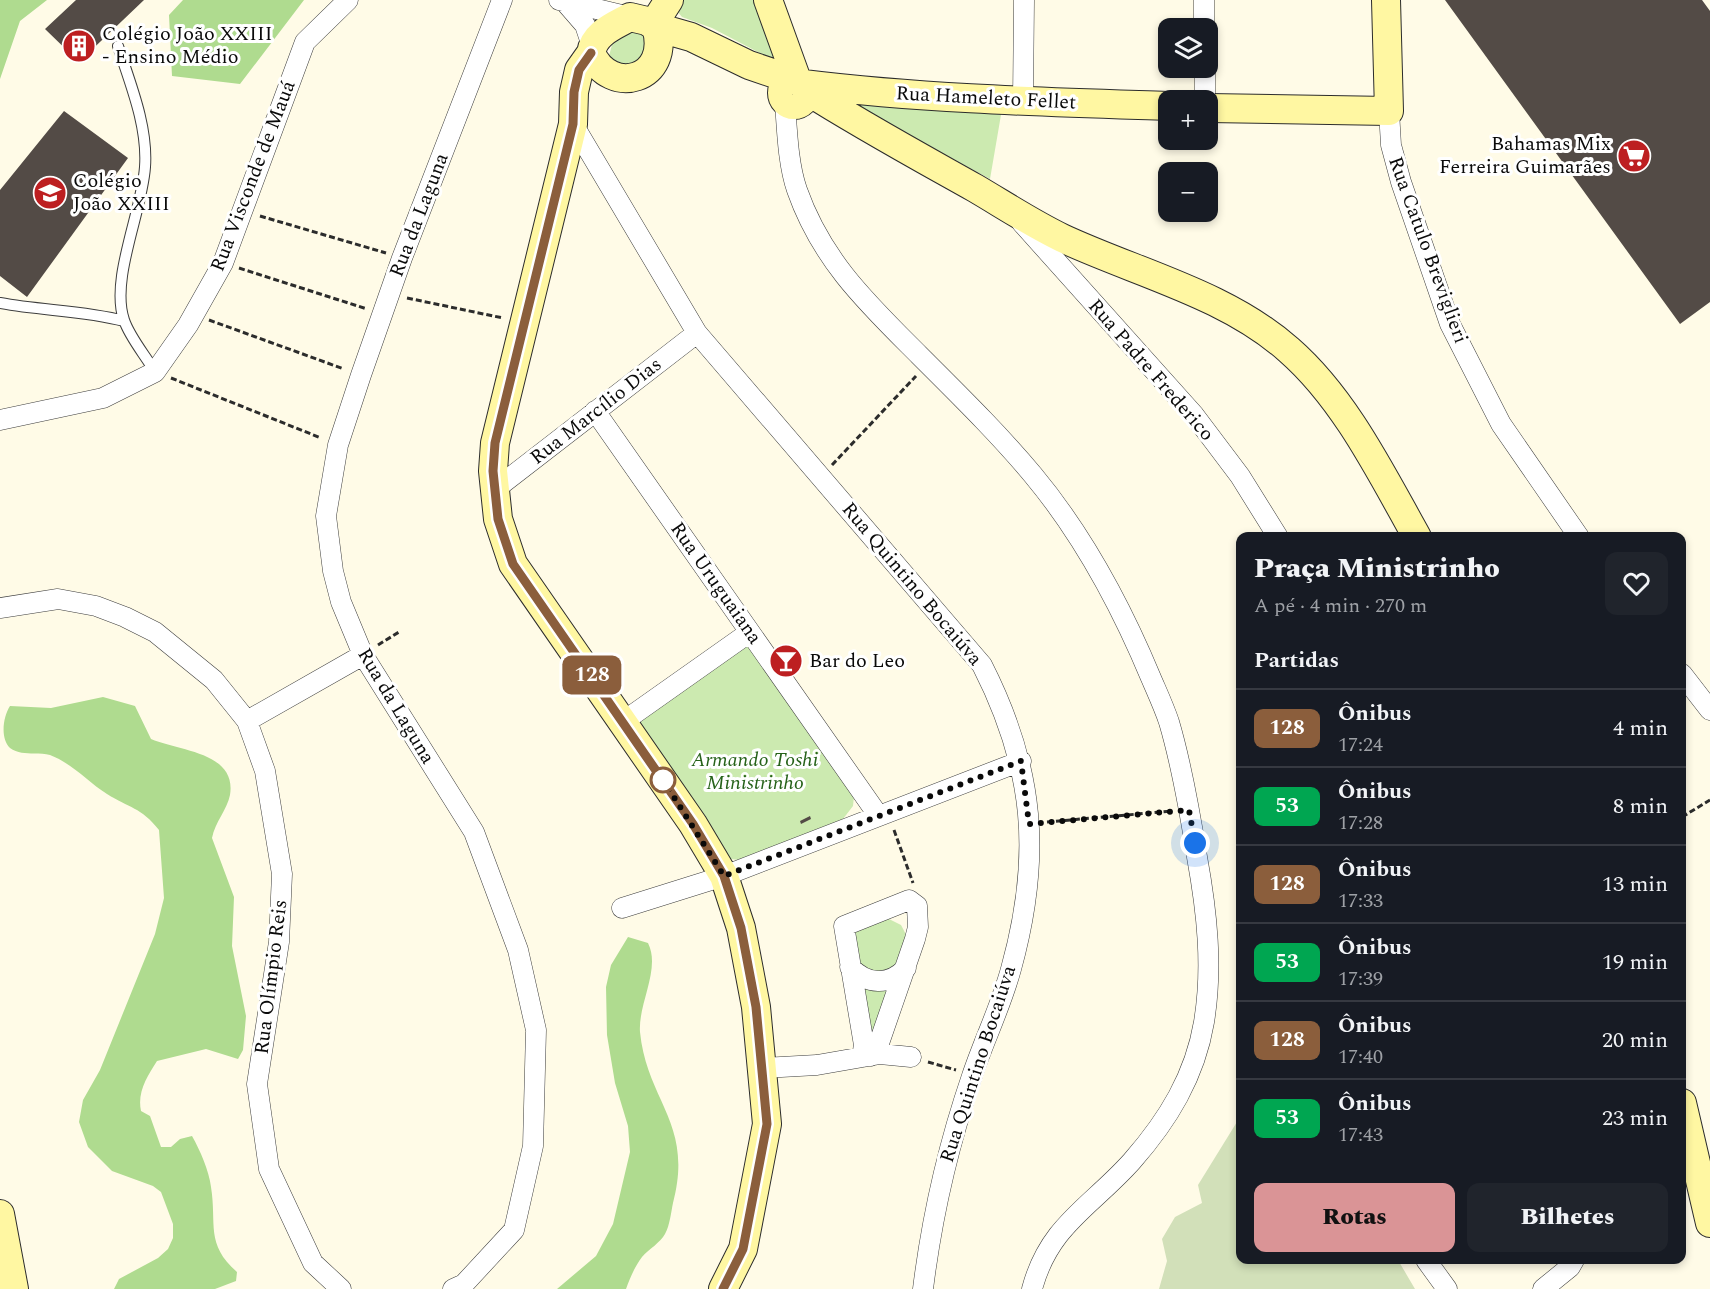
<!DOCTYPE html>
<html lang="pt">
<meta charset="utf-8">
<style>
:root{--surface:#171b24;--page:#20242c;--text:#f1f3f6;--muted:#9ea1a6;--line:#363941;--accent:#da9496}
body{margin:0;font-family:Spectral,serif;background:var(--page);color:var(--text);height:100vh;display:flex;flex-direction:column;font-size:22px;white-space:nowrap}
*{box-sizing:border-box;margin:0}
p{font-size:20px;color:var(--muted)}
.icon{flex:none;width:33px;height:33px;fill:none;stroke:currentColor;stroke-width:2;stroke-linecap:round;stroke-linejoin:round}
.map{position:relative;flex:1;overflow:hidden}
.drawer{position:absolute;left:1236px;top:532px;width:450px;height:732px;display:flex;flex-direction:column;background:var(--surface);border-radius:12px;box-shadow:0 3px 9px #0003}
.drawer>*{flex:none}
.badge{padding:0 12px;border-radius:9px;font-size:21px;line-height:39px}
.buttons{position:absolute;left:1158px;top:18px;display:grid;gap:12px}
.buttons a{display:grid;place-items:center;width:60px;height:60px;border-radius:12px;background:var(--surface);box-shadow:0 3px 9px #0003;font-size:30px}
.you{position:absolute;width:30px;height:30px;margin:-15px;border:4px solid #fff;border-radius:50%;background:#1a73e8;box-shadow:0 0 0 9px #1a73e833}
.map>.badge{position:absolute;translate:-50% -50%;box-shadow:0 0 0 3px #fff}
h2{padding:0 18px;font-size:22px;line-height:54px}
.round{display:grid;place-items:center;flex:none;width:63px;height:63px;border-radius:12px;background:var(--page)}
.summary{display:flex;align-items:center;justify-content:space-between;height:102px;padding:0 18px}
h1{font-size:28px;font-weight:800;line-height:45px}
.button{display:flex;gap:12px;margin-top:auto;padding:12px 18px}
.button a{flex:1;height:69px;border-radius:12px;background:var(--accent);color:#111;font-size:24px;font-weight:800;line-height:69px;text-align:center}
.button a+a{background:var(--page);color:var(--text)}
ul{padding:0;list-style:none}
li{display:flex;align-items:center;gap:18px;height:78px;padding:0 18px;border-top:2px solid var(--line)}
li div{flex:1}
li b{display:block;font-size:22px}
li em{font-style:normal}
li .badge{min-width:66px;font-weight:700;text-align:center}
.map>svg:first-child{display:block}
.green{fill:#cceab0}
.forest{fill:#afdb8f}
.cemetery{fill:#d2e0b9}
.building{fill:#534b46}
.lines{fill:none;stroke-linecap:round;stroke-linejoin:round}
.lane-casing{stroke:#3d3d3d;stroke-width:12}
.street-casing{stroke:#3d3d3d;stroke-width:21}
.secondary-casing{stroke:#2c2c2c;stroke-width:30}
.path{stroke:#2c2c2c;stroke-width:3;stroke-dasharray:6 3;stroke-linecap:butt}
.lane{stroke:#fff;stroke-width:10}
.street{stroke:#fff;stroke-width:20}
.secondary{stroke:#fff7a2;stroke-width:28}
.line-casing{stroke:#fff;stroke-width:14}
.line{stroke:#8b5e3c;stroke-width:9}
.walk{stroke:#0a0a0a;stroke-width:6;stroke-dasharray:0 10.8}
.stop-dot{fill:#fff;stroke:#8b5e3c;stroke-width:3}
.labels{text-anchor:middle;dominant-baseline:central;stroke-width:6;stroke-linejoin:round;paint-order:stroke}
.poi-label{font-size:20px;fill:#0a0a0a;stroke:#fff;text-anchor:start}
.street-label{font-size:20px;fill:#0a0a0a;stroke:#fff}
.park-label{font-size:20px;font-style:italic;fill:#266219;stroke:#fff}
</style>
<div class="map">
<svg width="1710" height="1289" viewBox="0 0 1710 1289">
<rect width="100%" height="100%" fill="#fffbe7"/>
<!-- green -->
<path class="green" d="M682,0H758L781,58L773,60L712,28L682,17L677,11Z
M637,29L651,42L635,64H618L609,56L613,41Z
M837,94L1002,109L990,179L877,118Z
M747,643L854,796L853,806L843,819L748,861L731,859L639,732L641,720Z
M883,916L901,925L910,942L893,975L857,970L851,933Z
M855,974L893,980L874,1047Z"/>
<!-- forest -->
<path class="forest" d="M0,0H47L20,21L0,79Z
M183,0H304L240,84L172,76L169,15Z
M103,697L135,706L151,739C179,751 237,752 230,795C227,810 215,822 212,838L234,897L232,946L246,1016L243,1050L238,1059L206,1049L157,1061C147,1077 137,1092 141,1111L150,1116L161,1147H171L180,1139L192,1136C200,1150 209,1171 211,1187C217,1224 205,1244 237,1272L236,1281L215,1289H114L119,1279L158,1258L168,1249L173,1238V1224L161,1192L153,1186L112,1171L88,1147L79,1122L83,1100L100,1070L155,934L164,898L159,830C141,807 129,808 107,794C88,782 73,764 50,755C38,751 22,757 10,748C0,738 3,717 10,706L51,708Z
M628,937L648,943C661,969 638,1003 640,1032C647,1102 694,1123 673,1203C671,1212 670,1225 665,1234C660,1243 649,1249 642,1257C635,1266 630,1278 626,1289H557L596,1256L613,1224L630,1152L628,1126L615,1083L607,1035L606,987L611,965Z"/>
<!-- cemetery -->
<path class="cemetery" d="M1240,1117V1260H1398L1415,1289H1159L1167,1261L1162,1239L1175,1217L1202,1203L1198,1185Z"/>
<!-- building -->
<path class="building" d="M76,0H144L79,62L45,29Z
M1445,0H1702L1710,11V302L1680,324Z
M64,111L128,158L27,297L0,276V190Z
M810,816L811,819L801,824L800,821Z"/>
<g class="lines">
<defs>
<path id="lane" d="M118,46C130,83 148,126 145,167C142,212 110,279 124,320C130,338 146,356 155,372
M0,303C42,311 83,310 124,321"/>
<path id="street" d="M559,0L630,17
M1204,0V28
M565,2L585,25L592,46
M1205,68V100
M1023,101L1024,0
M785,102C787,130 788,164 797,190C822,261 868,304 919,355C958,394 998,433 1033,475C1083,535 1121,606 1151,678C1157,692 1164,707 1169,722C1182,766 1190,813 1197,857C1207,912 1213,967 1204,1022C1195,1076 1168,1120 1132,1161C1091,1207 1049,1225 1032,1289
M1389,111L1391,145L1401,182L1450,324L1501,424L1579,537
M573,124L697,333L982,665C1035,769 1042,857 1011,969C1001,1006 984,1040 972,1076C948,1146 932,1216 923,1289
M1022,223L1194,415L1240,476L1278,537
M595,411L878,815
M0,420L103,398L155,372L188,325L223,263L305,42L348,0
M494,490L697,333
M0,608L58,599L96,606L125,617L155,632L214,680L247,721L265,771L282,874L279,942L257,1084L269,1169L313,1263L341,1289
M1682,674L1710,710
M247,721L363,655
M624,721L750,632
M622,908L724,876L1021,761
M850,967C867,985 889,986 906,968
M862,1057L864,1045L844,926L909,900L917,906L918,927L915,939L878,1046L871,1056
M763,1068L817,1065L880,1054L911,1057
M1426,1260L1447,1289
M453,1289L464,1284L514,1230L533,1146L536,1030L518,950L474,832L363,655L341,602L333,571L326,516L338,445L361,375L402,258L502,0
M1543,1289L1570,1267L1574,1260"/>
<path id="secondary" d="M768,0L797,80
M630,17L647,21L656,27C672,80 610,97 591,53C594,33 614,26 630,17Z
M653,25L669,0
M656,27L691,37L749,65L793,80
M591,53L579,70L574,92L573,124L495,443L493,471L498,519L513,564L693,824L724,876L741,928L756,1007L767,1124L743,1249L723,1289
M782 93a12 12 0 1 1 24 0a12 12 0 1 1-24 0Z
M803,84C924,99 1047,102 1168,106
M806,90C861,125 918,156 975,188C1004,205 1031,223 1062,238C1137,273 1226,294 1289,350C1345,399 1381,473 1417,537
M1208,108L1389,111L1386,0
M1682,1103L1710,1223
M0,1214L14,1289"/>
</defs>
<!-- lane casing -->
<use href="#lane" class="lane-casing"/>
<!-- street casing -->
<use href="#street" class="street-casing"/>
<!-- secondary casing -->
<use href="#secondary" class="secondary-casing"/>
<!-- path -->
<path class="path" d="M260,216L386,253
M239,268L367,309
M407,298L503,318
M209,320L344,369
M171,378L321,438
M832,465L916,376
M378,645L399,632
M1682,817L1710,800
M1047,822L1172,811
M894,830L913,883
M928,1062L956,1070"/>
<!-- lane -->
<use href="#lane" class="lane"/>
<!-- street -->
<use href="#street" class="street"/>
<!-- secondary -->
<use href="#secondary" class="secondary"/>
</g>
<g class="lines">
<defs>
<path id="line" d="M591,53L579,70L574,92L573,124L495,443L493,471L498,519L513,564L693,824L724,876L741,928L756,1007L767,1124L743,1249L723,1289"/>
</defs>
<!-- line casing -->
<use href="#line" class="line-casing"/>
<!-- line -->
<use href="#line" class="line"/>
<!-- walk -->
<path class="walk" d="M663,780L724,876L1021,761L1029,824L1189,810L1195,843"/>
</g>
<!-- icons -->
<defs>
<symbol id="building-disc" viewBox="-11 -11 22 22"><circle r="9.5" fill="#bd1f21" stroke="#fff"/><path d="M-4-6H4V6H1V3H-1V6H-4ZM-2.5-4.3h1.7v1.8h-1.7ZM.8-4.3h1.7v1.8H.8ZM-2.5-1h1.7V.8h-1.7ZM.8-1h1.7V.8H.8Z" fill="#fff"/></symbol>
<symbol id="supermarket-disc" viewBox="-11 -11 22 22"><circle r="9.5" fill="#bd1f21" stroke="#fff"/><path d="M-6-5.5h2.5l.6 2H6L4.5 2H-2.5L-4.4-4H-6ZM-1.5 3.2a1.3 1.3 0 1 0 .1 0ZM3 3.2a1.3 1.3 0 1 0 .1 0Z" fill="#fff"/></symbol>
<symbol id="school-disc" viewBox="-11 -11 22 22"><circle r="9.5" fill="#bd1f21" stroke="#fff"/><path d="M0-5L7-2L0 1L-7-2ZM-4 1L0 2.5L4 1V4Q0 6-4 4Z" fill="#fff"/></symbol>
<symbol id="bar-disc" viewBox="-11 -11 22 22"><circle r="9.5" fill="#bd1f21" stroke="#fff"/><path d="M-6-5H6L.8 .8V4.5H3.5V6h-7V4.5H-.8V.8Z" fill="#fff"/></symbol>
</defs>
<g fill-rule="evenodd">
<use href="#building-disc" x="60" y="27" width="38" height="38"/>
<use href="#supermarket-disc" x="1615" y="137" width="38" height="38"/>
<use href="#school-disc" x="31" y="174" width="38" height="38"/>
<use href="#bar-disc" x="767" y="642" width="38" height="38"/>
</g>
<!-- markers -->
<circle class="stop-dot" cx="663" cy="780" r="12"/>
<g class="labels">
<!-- poi labels -->
<g class="poi-label">
<text x="102" y="34">Colégio João XXIII<tspan x="102" dy="23">- Ensino Médio</tspan></text>
<text x="1611" y="144" text-anchor="end">Bahamas Mix<tspan x="1611" dy="23">Ferreira Guimarães</tspan></text>
<text x="73" y="181">Colégio<tspan x="73" dy="23">João XXIII</tspan></text>
<text x="809" y="661">Bar do Leo</text>
</g>
<!-- street labels -->
<g class="street-label">
<text transform="translate(986 98) rotate(3)">Rua Hameleto Fellet</text>
<text transform="translate(253 176) rotate(-69)">Rua Visconde de Mauá</text>
<text transform="translate(419 215) rotate(-69)">Rua da Laguna</text>
<text transform="translate(1428 250) rotate(70)">Rua Catulo Breviglieri</text>
<text transform="translate(1151 370) rotate(49)">Rua Padre Frederico</text>
<text transform="translate(596 411) rotate(-38)">Rua Marcílio Dias</text>
<text transform="translate(716 583) rotate(55)">Rua Uruguaiana</text>
<text transform="translate(912 584) rotate(50)">Rua Quintino Bocaiúva</text>
<text transform="translate(396 706) rotate(59)">Rua da Laguna</text>
<text transform="translate(271 977) rotate(-83)">Rua Olímpio Reis</text>
<text transform="translate(978 1064) rotate(-72)">Rua Quintino Bocaiúva</text>
</g>
<!-- park labels -->
<g class="park-label">
<text x="755" y="760">Armando Toshi<tspan x="755" dy="23">Ministrinho</tspan></text>
</g>
</g>
</svg>
<div class="buttons">
<a><svg class="icon" aria-label="layers" viewBox="0 0 24 24"><path d="M12 4l9 5-9 5-9-5zM3 14l9 5 9-5"/></svg></a>
<a>+</a>
<a>−</a>
</div>
<div class="you" style="left:1195px;top:843px"></div>
<b class="badge" style="left:592px;top:675px;background:#8b5e3c;color:#fff">128</b>
<section class="drawer">
<div class="summary"><div><h1>Praça Ministrinho</h1><p>A pé · 4 min · 270 m</p></div><a class="round"><svg class="icon" aria-label="heart" viewBox="0 0 24 24"><path d="M12 20l-8-8c-3-5 5-10 8-4 3-6 11-1 8 4z"/></svg></a></div>
<h2>Partidas</h2>
<ul>
<li><span class="badge" style="background:#8b5e3c;color:#fff">128</span><div><b>Ônibus</b><p>17:24</p></div><em>4 min</em></li>
<li><span class="badge" style="background:#00a651;color:#fff">53</span><div><b>Ônibus</b><p>17:28</p></div><em>8 min</em></li>
<li><span class="badge" style="background:#8b5e3c;color:#fff">128</span><div><b>Ônibus</b><p>17:33</p></div><em>13 min</em></li>
<li><span class="badge" style="background:#00a651;color:#fff">53</span><div><b>Ônibus</b><p>17:39</p></div><em>19 min</em></li>
<li><span class="badge" style="background:#8b5e3c;color:#fff">128</span><div><b>Ônibus</b><p>17:40</p></div><em>20 min</em></li>
<li><span class="badge" style="background:#00a651;color:#fff">53</span><div><b>Ônibus</b><p>17:43</p></div><em>23 min</em></li>
</ul>
<div class="button"><a>Rotas</a><a>Bilhetes</a></div>
</section>
</div>
